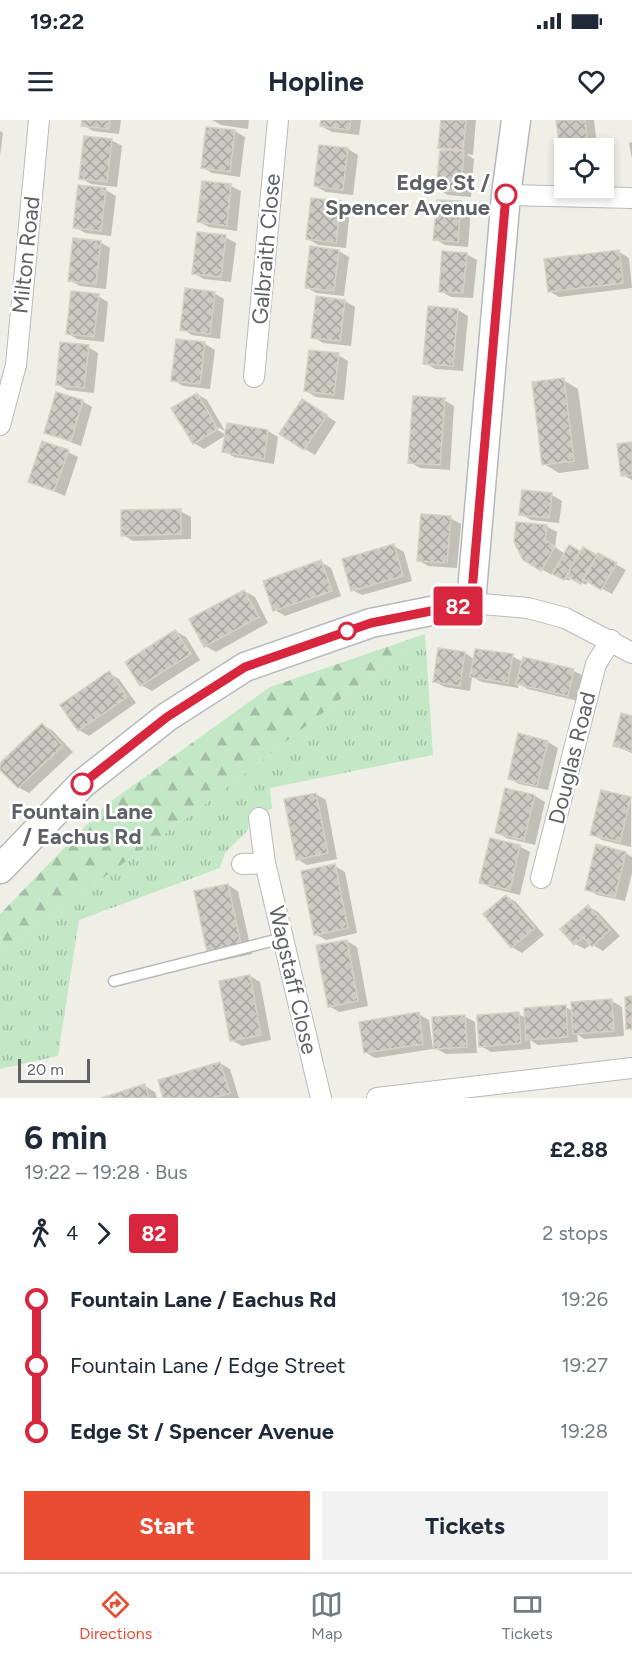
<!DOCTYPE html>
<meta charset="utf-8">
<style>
:root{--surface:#fff;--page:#f2f2f3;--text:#1f2937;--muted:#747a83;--line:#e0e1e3;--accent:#ea4c33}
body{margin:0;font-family:Figtree,sans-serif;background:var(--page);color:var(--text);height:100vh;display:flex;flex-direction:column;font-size:22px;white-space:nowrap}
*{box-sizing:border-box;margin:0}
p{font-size:20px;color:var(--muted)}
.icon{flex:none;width:33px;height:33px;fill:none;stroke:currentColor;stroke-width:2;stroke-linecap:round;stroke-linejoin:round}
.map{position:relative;height:978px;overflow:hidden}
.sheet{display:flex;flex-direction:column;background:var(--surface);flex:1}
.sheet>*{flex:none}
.badge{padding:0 12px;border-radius:4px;font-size:21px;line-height:39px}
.buttons{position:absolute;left:554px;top:18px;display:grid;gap:12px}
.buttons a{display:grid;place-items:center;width:60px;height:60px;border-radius:0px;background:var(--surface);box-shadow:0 3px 9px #0003;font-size:30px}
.scale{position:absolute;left:18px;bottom:15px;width:72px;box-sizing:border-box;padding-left:6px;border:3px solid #5e6267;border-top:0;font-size:16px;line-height:21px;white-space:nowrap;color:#5e6267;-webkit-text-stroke:4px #fff;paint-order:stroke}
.map>.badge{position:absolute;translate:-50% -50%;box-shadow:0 0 0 3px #fff}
.legs{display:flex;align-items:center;gap:9px;height:66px;padding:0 24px;font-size:20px}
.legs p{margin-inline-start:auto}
.summary{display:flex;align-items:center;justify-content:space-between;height:102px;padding:0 24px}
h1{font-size:33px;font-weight:700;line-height:45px}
.primary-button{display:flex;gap:12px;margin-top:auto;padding:12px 24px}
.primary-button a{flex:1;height:69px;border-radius:0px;background:var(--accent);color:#fff;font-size:24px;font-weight:700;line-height:69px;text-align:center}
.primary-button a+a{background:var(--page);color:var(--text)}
ul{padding:0 24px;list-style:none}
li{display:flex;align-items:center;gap:21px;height:66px;font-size:22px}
li i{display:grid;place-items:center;width:9px;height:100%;margin:0 8px;background:currentColor}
li i::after{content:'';width:15px;height:15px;margin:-8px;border:4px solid;border-radius:50%;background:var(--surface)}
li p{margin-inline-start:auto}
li:first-child i{background:linear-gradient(#0000 50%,currentColor 0)}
li:last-child i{background:linear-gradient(currentColor 50%,#0000 0)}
.status{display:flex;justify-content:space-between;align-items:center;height:42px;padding:0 30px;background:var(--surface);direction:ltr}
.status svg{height:16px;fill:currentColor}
header{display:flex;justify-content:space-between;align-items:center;height:78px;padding:0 24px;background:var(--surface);font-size:27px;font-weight:700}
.dock{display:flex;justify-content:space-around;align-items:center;height:84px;border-top:2px solid var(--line);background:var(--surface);font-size:16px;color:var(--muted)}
.dock a{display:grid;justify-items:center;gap:3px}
.dock .current{color:var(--accent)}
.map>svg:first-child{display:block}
.grass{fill:url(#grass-tufts)}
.forest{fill:url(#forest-firs)}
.shadow{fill:#0003}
.building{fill:url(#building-cross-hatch);stroke:#d5d1c5;stroke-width:1.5}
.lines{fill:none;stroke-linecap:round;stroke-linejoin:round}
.lane-casing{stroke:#b7b9bd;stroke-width:13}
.street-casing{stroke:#b7b9bd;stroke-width:22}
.secondary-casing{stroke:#b5b9be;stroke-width:31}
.lane{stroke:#fff;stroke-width:10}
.street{stroke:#fff;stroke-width:20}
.secondary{stroke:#fff;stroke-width:28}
.line-1-casing{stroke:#fff;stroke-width:14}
.line-1{stroke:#d7263d;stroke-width:9}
.stop-1-dot{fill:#fff;stroke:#d7263d;stroke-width:3}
.labels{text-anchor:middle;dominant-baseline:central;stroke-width:5;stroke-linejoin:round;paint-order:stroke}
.stop-label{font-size:22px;font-weight:bold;fill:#5e6267;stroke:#fff;text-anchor:end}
.street-label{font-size:22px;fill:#5e6267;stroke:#fff}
</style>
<div class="status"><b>19:22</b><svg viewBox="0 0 49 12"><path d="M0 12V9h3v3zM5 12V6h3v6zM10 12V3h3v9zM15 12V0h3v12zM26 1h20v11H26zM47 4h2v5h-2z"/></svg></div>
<header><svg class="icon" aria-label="menu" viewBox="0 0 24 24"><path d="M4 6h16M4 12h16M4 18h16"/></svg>Hopline<svg class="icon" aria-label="heart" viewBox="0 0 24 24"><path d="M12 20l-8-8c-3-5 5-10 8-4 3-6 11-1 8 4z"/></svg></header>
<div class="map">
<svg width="632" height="978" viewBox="0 0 632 978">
<defs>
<pattern id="grass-tufts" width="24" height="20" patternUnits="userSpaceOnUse" patternTransform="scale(1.5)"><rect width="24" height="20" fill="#c4e8c6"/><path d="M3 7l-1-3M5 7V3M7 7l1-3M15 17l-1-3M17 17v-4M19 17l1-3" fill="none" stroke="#a2bfa5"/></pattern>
<pattern id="forest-firs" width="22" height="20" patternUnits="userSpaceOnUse" patternTransform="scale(1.5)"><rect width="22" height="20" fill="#c4e8c6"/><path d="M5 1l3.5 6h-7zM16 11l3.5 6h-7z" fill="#a2bfa5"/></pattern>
<pattern id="building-cross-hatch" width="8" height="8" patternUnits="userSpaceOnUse" patternTransform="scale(1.5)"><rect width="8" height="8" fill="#cccac4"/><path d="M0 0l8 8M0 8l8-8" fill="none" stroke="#a9a7a3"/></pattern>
</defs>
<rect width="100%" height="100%" fill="#f0efe7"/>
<!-- grass -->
<path class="grass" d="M425,514L433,635L270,668L272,689L248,694V710L225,733L220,748L79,800L58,936L0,949V832L200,688Z"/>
<!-- forest -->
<path class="forest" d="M425,514L200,688L0,832V794L107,684L270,567Z"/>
<!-- shadow -->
<path class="shadow" d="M84,0H121L119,14L93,11L83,5Z
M212,0H249L248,9L221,5Z
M322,0H361L359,15L332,12L321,6Z
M442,0H476L473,35L466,34L474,39L471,77L448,75L438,69L448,32L440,27Z
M558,0H594L597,28H564V46Z
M0,11L3,13L0,36Z
M235,11L245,17L240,57L212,53L202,47Z
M111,20L122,26L117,67L91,64L80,58Z
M632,22V39L629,23Z
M348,29L358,35L353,75L326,72L315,66Z
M204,62L231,66L241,71L237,111L209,107L199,102Z
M106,70L116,76L111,116L85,113L75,107Z
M340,83L350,89L346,128L318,125L308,119Z
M461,83L471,89L468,127L445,125L435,119Z
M225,117L236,123L231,162L204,159L193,153Z
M100,122L110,128L106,169L80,166L70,160Z
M339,131L349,137L344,176L316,173L306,167Z
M619,132L629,138L632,168L559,177L549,171Z
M466,134L477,140L473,178L451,177L440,171Z
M214,173L224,179L220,219L192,215L182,209Z
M98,176L108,182L104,222L77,219L67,213Z
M317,178L345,181L355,187L351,226L323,223L313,217Z
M458,190L468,196L463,251L435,249L425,243Z
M205,224L215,230L210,269L183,266L173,260Z
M88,227L98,233L94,273L67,270L57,264Z
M338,235L348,241L344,280L316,277L306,271Z
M563,260L578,269L589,349L559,353L544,344Z
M197,274L207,280L225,311L212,304L211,306L226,315L204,329L194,323Z
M444,280L454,286L450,350L420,348L410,342Z
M82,281L92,287L81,326L46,313Z
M313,287L336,302L315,335L305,329Z
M228,305L268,311L278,317L274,344L234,337L224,331Z
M632,323V360L623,355Z
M68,332L78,337L65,376L30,361Z
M552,375L562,381L559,403L531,400L521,394Z
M180,391L191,397V419L133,421L123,415Z
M450,398L461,404L457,448L428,446L418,440Z
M546,406L557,412L555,427L565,434L569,427L581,433L598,437L599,435L626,450L612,474L588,461L586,465L571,457L569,461L554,453L552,455L524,439Z
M394,426L404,432L412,461L362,475L352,470Z
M321,442L331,448L341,476L285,496L275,490Z
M244,471L255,477L268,503L216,532L205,526Z
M175,511L186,517L200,540L152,571L141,565L127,542Z
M465,533L474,539L512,536L523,542L524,539L574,551L584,556L578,581L528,569L519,564L518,568L482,562L472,557L470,571L445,567L435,562Z
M109,553L119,559L136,583L89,616L79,610Z
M632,597V633L614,626Z
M43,605L53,611L73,632L29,673L18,667L0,645Z
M548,622L558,628L548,670L519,664L509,658Z
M316,674L326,680L337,739L307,745L297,739Z
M535,676L545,682L535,725L506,718L496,712Z
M631,678V727L602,720L592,714Z
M519,726L530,732L520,775L491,768L481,762Z
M625,733L632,737V753L625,781L597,775L587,769Z
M335,746L345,752L357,813L326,820L315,814Z
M228,765L238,771L252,834L220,841L209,835Z
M506,776L516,782L544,815L522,833L512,827Z
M588,786L598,792L620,816L603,831L591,824L585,829L575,824Z
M347,821L357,827L368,886L339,892L329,886Z
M250,856L260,862L271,920L242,926L231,920Z
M612,881L622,887L624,916L584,919L577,914L578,922L538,925L530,920L531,929L491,932L481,926L518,894L526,898L565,887L573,891Z
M418,894L429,900L433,929L375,938L365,932Z
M464,896L475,902L477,933L446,934L435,928Z
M220,943L230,949L239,978H165Z
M145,966L155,972L157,978H106Z"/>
<!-- building -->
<path class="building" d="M82,0H110L109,9L81,6Z
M321,0H351L349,10L320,6Z
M441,0H466L463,30L438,28Z
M556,0H585L588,28H564V46H562Z
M206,7L235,10L230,52L201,48Z
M84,16L112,19L107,62L79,59Z
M319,25L348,28L343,70L314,66Z
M440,30L464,31L461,72L436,70Z
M202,61L231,64L227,106L197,102Z
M78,65L106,68L101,111L73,108Z
M311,78L341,81L336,123L306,119Z
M437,80L461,81L458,122L433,120Z
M197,112L226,115L221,157L192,154Z
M73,118L101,121L96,164L68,161Z
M310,126L339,130L334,171L305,168Z
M619,130L623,163L548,172L544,139Z
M442,131L467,133L463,173L439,172Z
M185,168L215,172L210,214L180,210Z
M71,171L99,174L94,217L66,214Z
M316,176L345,180L340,221L311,218Z
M428,186L458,189L453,246L423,244Z
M176,219L205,222L200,264L171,261Z
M60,222L89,225L84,268L56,265Z
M309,230L339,233L334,275L304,271Z
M564,258L574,341L542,345L532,262Z
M56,272L83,280L71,321L44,313Z
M197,273L218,309L193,324L171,288Z
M413,276L445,278L440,345L408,343Z
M302,279L327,295L304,330L279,314Z
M227,303L268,310L264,339L222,332Z
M42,321L69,330L54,371L28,362Z
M632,322V355L621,356L617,324Z
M522,370L552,373L549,398L519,395Z
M181,389V414L121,416V390Z
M421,394L451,396L447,443L417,441Z
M516,402L547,405L545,420L555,426L541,451L523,440L514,422Z
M394,424L403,456L351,471L342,439Z
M569,425L580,431L564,460L552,454Z
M583,427L597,435L581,464L566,456Z
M598,433L617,443L601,470L583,459Z
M321,440L332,471L273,491L263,461Z
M244,470L259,497L204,527L189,499Z
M175,510L191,534L140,566L125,542Z
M438,528L465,532L460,566L433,562Z
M475,529L513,534L508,563L470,557Z
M523,537L574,549L568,576L516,564Z
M109,551L127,577L78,611L60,585Z
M621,593L632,596V631L613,626Z
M42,603L63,626L18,668L0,650V643Z
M518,613L548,621L537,666L508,659Z
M505,668L535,675L524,720L495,713Z
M601,670L631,677L620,722L590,715Z
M316,673L328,733L296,740L284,679Z
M490,718L520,725L510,770L479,763Z
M596,724L626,732L615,777L585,770Z
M335,744L348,808L314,815L301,751Z
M228,764L242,829L208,836L194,771Z
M506,775L535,808L511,828L483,794Z
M588,785L610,810L592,827L583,817L574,825L560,809Z
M347,820L358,881L328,887L316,825Z
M250,855L261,915L230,921L219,861Z
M632,876V909H626L625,877Z
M612,879L614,911L573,914L571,882Z
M566,885L568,917L526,920L524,888Z
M419,892L423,924L364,933L359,902Z
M519,892L521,923L479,927L477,895Z
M465,895L467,927L434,929L432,897Z
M220,942L230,973L213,978H163L158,960Z
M145,964L149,978H101Z"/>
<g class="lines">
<defs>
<path id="lane" d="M114,861L283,818"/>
<path id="street" d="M506,75L632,78
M254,257L278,0
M0,305L16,245L39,0
M471,483L528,488L565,498L632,533
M259,698L265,743L321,978
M242,744L265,743
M541,758L596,544L611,520
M377,978L632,948"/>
<path id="secondary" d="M0,749L82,664L167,597L245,547L371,503L471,483L506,75L516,0"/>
</defs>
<!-- lane casing -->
<use href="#lane" class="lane-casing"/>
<!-- street casing -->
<use href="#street" class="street-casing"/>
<!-- secondary casing -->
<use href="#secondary" class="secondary-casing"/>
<!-- lane -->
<use href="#lane" class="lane"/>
<!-- street -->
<use href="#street" class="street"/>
<!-- secondary -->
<use href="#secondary" class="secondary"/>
</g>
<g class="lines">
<defs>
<path id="line-1" d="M82,664L167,597L245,547L371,503L471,483L506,75"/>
</defs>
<!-- line-1 casing -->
<use href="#line-1" class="line-1-casing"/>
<!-- line-1 -->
<use href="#line-1" class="line-1"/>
</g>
<!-- markers -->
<g class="stop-1-dot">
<circle cx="506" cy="75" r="10"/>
<circle cx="347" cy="511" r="8"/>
<circle cx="82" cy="664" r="10"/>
</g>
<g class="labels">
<!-- stop labels -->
<g class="stop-label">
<text x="490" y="62">Edge St /<tspan x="490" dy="25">Spencer Avenue</tspan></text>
<text x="82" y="691" text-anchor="middle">Fountain Lane<tspan x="82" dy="25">/ Eachus Rd</tspan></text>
</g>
<!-- street labels -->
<g class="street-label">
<text transform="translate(266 129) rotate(-85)">Galbraith Close</text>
<text transform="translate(26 135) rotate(-84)">Milton Road</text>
<text transform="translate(572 638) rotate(-76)">Douglas Road</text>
<text transform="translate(293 860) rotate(77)">Wagstaff Close</text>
</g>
</g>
</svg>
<div class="buttons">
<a><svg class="icon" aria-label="locate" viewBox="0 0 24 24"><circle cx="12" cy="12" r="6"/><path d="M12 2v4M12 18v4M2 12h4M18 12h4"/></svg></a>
</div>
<div class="scale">20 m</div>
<b class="badge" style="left:458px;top:486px;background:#d7263d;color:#fff">82</b>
</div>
<section class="sheet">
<div class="summary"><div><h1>6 min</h1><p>19:22 – 19:28 · Bus</p></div><b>£2.88</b></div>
<div class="legs"><svg class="icon" aria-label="walk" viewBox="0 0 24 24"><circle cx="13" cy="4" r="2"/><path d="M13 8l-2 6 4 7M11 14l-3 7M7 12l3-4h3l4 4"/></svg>4<svg class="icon" aria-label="forward" viewBox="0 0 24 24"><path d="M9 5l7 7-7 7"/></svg><b class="badge" style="background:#d7263d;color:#fff">82</b><p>2 stops</p></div>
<ul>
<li><i style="color:#d7263d"></i><b>Fountain Lane / Eachus Rd</b><p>19:26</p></li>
<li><i style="color:#d7263d"></i><span>Fountain Lane / Edge Street</span><p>19:27</p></li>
<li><i style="color:#d7263d"></i><b>Edge St / Spencer Avenue</b><p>19:28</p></li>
</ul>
<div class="primary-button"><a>Start</a><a>Tickets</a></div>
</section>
<nav class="dock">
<a class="current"><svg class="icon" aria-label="directions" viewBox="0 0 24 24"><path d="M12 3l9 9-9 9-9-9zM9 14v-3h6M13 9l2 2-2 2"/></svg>Directions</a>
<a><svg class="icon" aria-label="map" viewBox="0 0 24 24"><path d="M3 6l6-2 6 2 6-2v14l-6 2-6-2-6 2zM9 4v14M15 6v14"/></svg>Map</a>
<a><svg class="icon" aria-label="tickets" viewBox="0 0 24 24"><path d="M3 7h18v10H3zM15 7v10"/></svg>Tickets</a>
</nav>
